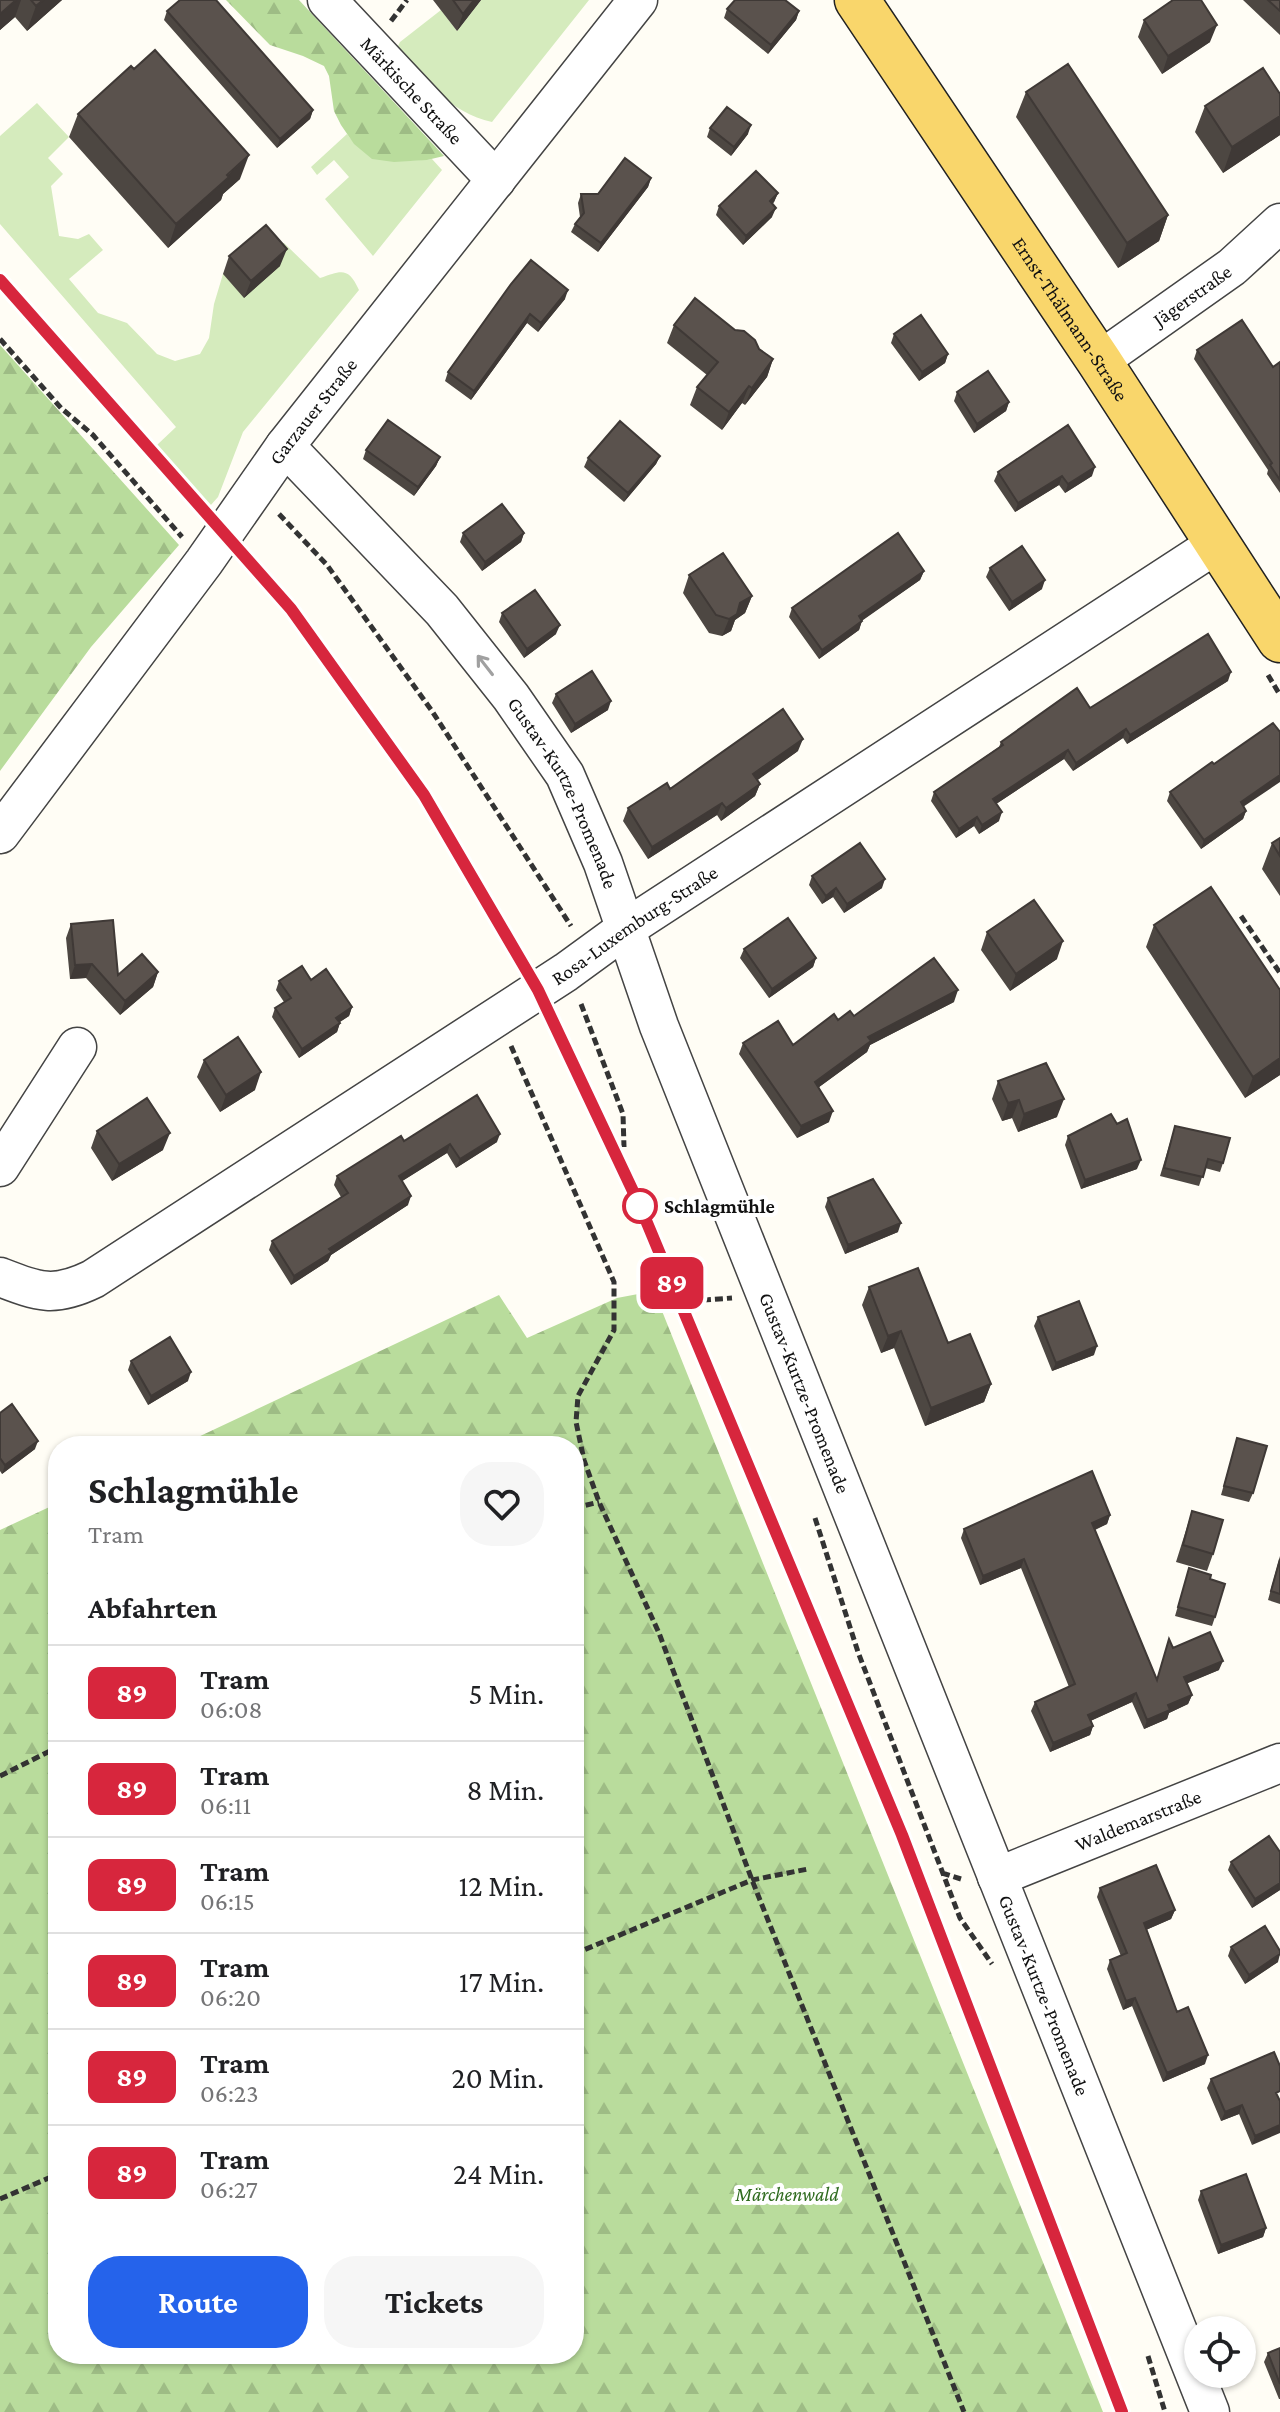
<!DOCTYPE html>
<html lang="de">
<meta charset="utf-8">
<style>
:root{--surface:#fff;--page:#f6f6f6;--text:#202124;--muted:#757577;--line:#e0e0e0;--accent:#2563eb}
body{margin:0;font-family:"Crimson Pro",serif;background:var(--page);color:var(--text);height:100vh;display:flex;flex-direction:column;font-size:30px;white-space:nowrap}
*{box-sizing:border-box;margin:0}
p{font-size:26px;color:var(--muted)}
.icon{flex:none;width:44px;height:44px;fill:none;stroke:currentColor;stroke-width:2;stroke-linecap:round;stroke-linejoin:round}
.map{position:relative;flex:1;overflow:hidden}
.sheet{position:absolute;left:48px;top:1436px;width:536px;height:928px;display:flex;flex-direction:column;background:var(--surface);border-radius:32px;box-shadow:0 2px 6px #0004}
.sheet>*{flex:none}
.badge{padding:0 16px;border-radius:12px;font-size:28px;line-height:52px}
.fabs{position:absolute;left:1184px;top:2316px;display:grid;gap:16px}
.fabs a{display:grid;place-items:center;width:72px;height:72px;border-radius:50%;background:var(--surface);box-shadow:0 2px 6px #0004;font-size:40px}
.map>.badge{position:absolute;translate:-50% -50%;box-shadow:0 0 0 4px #fff}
h2{padding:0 40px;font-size:30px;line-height:72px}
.round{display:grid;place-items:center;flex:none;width:84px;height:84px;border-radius:32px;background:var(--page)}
.overview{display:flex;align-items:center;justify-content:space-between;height:136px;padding:0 40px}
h1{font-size:38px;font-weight:700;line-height:60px}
.button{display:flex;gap:16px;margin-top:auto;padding:16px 40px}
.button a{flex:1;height:92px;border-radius:32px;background:var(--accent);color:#fff;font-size:32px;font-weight:700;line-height:92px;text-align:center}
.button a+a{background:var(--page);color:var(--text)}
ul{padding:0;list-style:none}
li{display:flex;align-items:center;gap:24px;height:96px;padding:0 40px;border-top:2px solid var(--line)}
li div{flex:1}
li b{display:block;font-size:30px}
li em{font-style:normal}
li .badge{min-width:88px;font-weight:700;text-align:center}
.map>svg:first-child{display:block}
.grass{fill:#d5ebbd}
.forest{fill:url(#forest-firs)}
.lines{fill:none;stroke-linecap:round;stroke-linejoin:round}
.minor-casing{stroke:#444;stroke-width:41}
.major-casing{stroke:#222;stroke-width:47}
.path{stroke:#333;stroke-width:5;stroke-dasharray:8 4;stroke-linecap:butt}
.minor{stroke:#fff;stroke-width:38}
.major{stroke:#f9d66b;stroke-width:44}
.tram{stroke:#c4262e;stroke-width:2}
.wall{fill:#4d4742}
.shaded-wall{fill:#3f3936}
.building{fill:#5a524d;stroke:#3f3936;stroke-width:2}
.oneway{stroke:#a0a0a0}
.line-casing{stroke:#fff;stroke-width:18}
.line{stroke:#d7263d;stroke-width:12}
.stop-dot{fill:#fff;stroke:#d7263d;stroke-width:4}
.labels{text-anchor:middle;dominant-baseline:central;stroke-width:8;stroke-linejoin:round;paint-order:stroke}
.street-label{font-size:20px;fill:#111;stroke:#fff}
.stop-label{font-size:20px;font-weight:bold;fill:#111;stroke:#fff;text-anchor:start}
.park-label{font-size:20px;font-style:italic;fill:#2f6b1f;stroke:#fff}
</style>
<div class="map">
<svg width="1280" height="2412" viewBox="0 0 1280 2412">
<defs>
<pattern id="forest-firs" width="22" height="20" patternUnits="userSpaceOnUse" patternTransform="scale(2)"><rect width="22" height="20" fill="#b9dc9c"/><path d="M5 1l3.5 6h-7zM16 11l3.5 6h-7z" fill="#9ebc85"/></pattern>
</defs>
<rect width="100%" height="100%" fill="#fffdf5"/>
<!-- grass -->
<path class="grass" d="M481,0H589L492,122C450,113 425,79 396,50L400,42L441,10L457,31Z
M37,103L69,137L48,158L63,174L51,186L59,236L78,239L89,234L103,250L69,279L98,313L127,323L157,354L175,361L200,354L209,338L214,304L223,274L262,246L271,242L284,243L320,278C341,271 348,266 359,290L243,432L218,497L210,506L157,445L176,427L0,224V136Z
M347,134C364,160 403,163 432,159L442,170L373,256L325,199L349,177L334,160L317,175L311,167Z"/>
<!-- forest -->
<path class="forest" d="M226,0H299L444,156L427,160L394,162L372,159L354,144L341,125L334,111L329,76L324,66L303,56L270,45Z
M0,345L179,545L91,647L0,771Z
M654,1291L1103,2412H0V1530L58,1503V2354H574V1446H179L499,1295L527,1338L617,1298Z"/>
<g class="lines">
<defs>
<g id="minor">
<path id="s1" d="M327,0L496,180"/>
<path id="s2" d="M1099,361L1232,267L1280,223"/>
<path id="s3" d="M285,446L442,610L511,697L565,775L603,863L659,1026L1210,2412"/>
<path id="s4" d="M0,834L204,562L285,446L638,0"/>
<path d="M0,1167L77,1047"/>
<path id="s5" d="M0,1277C39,1292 54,1298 93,1279L566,972L625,929L1218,543"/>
<path id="s6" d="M997,1877L1280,1763"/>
</g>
<g id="major">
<path id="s7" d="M857,0L1099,361L1280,640"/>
</g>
</defs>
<!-- minor casing -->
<use href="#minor" class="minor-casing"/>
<!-- major casing -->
<use href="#major" class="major-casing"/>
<!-- path -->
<path class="path" d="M391,21L407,0
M0,339L61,408L93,435L182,537
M279,514L327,565L432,711L571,926
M1268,675L1280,695
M1241,916L1280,973
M581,1004L623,1114L624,1147
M511,1046L614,1282V1330L578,1396L576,1422L584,1460L599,1502L659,1633L752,1880L964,2412
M691,1301L732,1298
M574,1508L599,1502
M815,1518L858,1652L960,1918L992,1964
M0,1776L58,1747
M942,1873L961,1879
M574,1954L752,1880L808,1869
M0,2199L58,2174
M1148,2356L1165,2412"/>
<!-- minor -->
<use href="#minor" class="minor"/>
<!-- major -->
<use href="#major" class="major"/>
<!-- tram -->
<path class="tram" d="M0,280L291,609L424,795L538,990L640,1206L902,1835L1122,2412"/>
</g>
<!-- wall -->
<path class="wall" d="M0,0H62L27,31L15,17L0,30Z
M433,0H481L457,31Z
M1243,0H1280V35Z
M727,9L799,11L796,20L768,54L724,18Z
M167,11L313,110L310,119L277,148L164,20Z
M1144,20L1210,42L1162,74L1138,37Z
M1026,92L1168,215L1159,241L1118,268L1016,117Z
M1280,94V135L1223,173L1195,132L1205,106Z
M78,114L240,179L223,194L221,200L168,248L69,137Z
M710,128L748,134L731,156L707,137Z
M651,178L648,187L598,252L571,232L575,224L580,217L578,203L581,194H598Z
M778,193L774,202L772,204V217L743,245L716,215L719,206Z
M229,256L280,266L244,298L223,274Z
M511,284L565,299L538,332L527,323L471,400L445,381L448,372Z
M674,325L759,349L773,359L767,377L745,405L742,403L722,430L690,405L697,387L707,375L667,343Z
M894,334L948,354L945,363L919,381L891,343Z
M1197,350L1273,367L1280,362V493L1267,474L1268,470L1194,359Z
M957,392L1009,402L1006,411L974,433L954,401Z
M366,450L440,457L436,466L414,496L363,459Z
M660,456L656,464L624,502L584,467L588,458Z
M998,472L1092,476L1065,493L1059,485L1015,512L994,481Z
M463,533H524L521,542L482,571L460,542Z
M990,568L1042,589L1009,611L986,577Z
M924,571L920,580L862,620L859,630L819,659L789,617L792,608Z
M689,575L752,596L745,613L735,620L731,631L722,636L709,633L683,593Z
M502,613L556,634L524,658L499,622Z
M1228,681L1127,744L1123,738L1073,771L1064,759L996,804L999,821L979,834L974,826L956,838L931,801L934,792L999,747L1001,742L1090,708Z
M556,694L608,710L571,733L552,703Z
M798,751L757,780L760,784L755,796L721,821L717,815L648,859L623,821L628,808L670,789Z
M1170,792L1244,807L1246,811L1243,819L1201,849L1167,801Z
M1280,838V896L1262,869L1272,843Z
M812,876L882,888L844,913L833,897L822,904L809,885Z
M71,924L118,975L158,972L153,987L120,1015L86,978L70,979L66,938Z
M1154,925L1280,1075L1245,1098L1146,947Z
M987,932L1057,959L1010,991L981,950Z
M744,949L816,958L813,967L769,998L740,958Z
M311,980L352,1007L349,1016L340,1022L337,1032L299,1058L272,1017L275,1008L284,1002L276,990L279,981Z
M954,1002L870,1045L867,1052L819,1087L829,1122L797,1138L739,1054L743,1043L793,1045L838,1020L854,1016Z
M204,1060L255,1090L220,1112L197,1077Z
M998,1081L1057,1117L1018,1132L1012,1118L1002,1121L992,1099Z
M1175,1126L1223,1163L1220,1172L1205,1168L1199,1186L1160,1176Z
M97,1131L163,1150L112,1181L91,1148Z
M1068,1136L1137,1169L1081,1189L1065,1145Z
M404,1141L497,1142L456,1168L447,1153L402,1181L408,1205L331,1255L328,1261L291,1285L269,1250L272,1241L341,1197L334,1185L337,1176Z
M828,1198L898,1232L845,1254L825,1207Z
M869,1287L948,1343L991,1384L984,1402L925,1426L894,1348L881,1353L862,1305Z
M1038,1317L1094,1355L1052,1371L1034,1326Z
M131,1361L188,1381L148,1405L128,1370Z
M0,1413L35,1449L2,1474L0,1471Z
M1237,1438L1253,1493L1249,1502L1221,1495Z
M1192,1511L1213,1554L1207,1571L1176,1562Z
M1110,1515L1107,1524L1095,1530L1157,1679L1169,1639L1173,1648L1219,1670L1187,1683L1192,1695L1188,1704L1169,1713L1167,1719L1144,1729L1132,1702L1090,1721L1093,1726L1090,1735L1050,1752L1031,1711L1035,1702L1069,1687L1021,1568L980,1585L961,1538L964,1529Z
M1280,1556V1604L1268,1600Z
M1189,1568L1210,1579L1215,1617L1212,1626L1175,1616Z
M1280,1852V1890L1252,1908L1228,1870L1231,1862Z
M1100,1888L1175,1910L1171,1919L1146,1930L1177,2012L1205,2064L1163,2082L1132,2006L1123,2010L1107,1969L1110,1960L1121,1956L1097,1897Z
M1231,1947L1278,1962L1245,1984L1228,1956Z
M1211,2079L1279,2099L1252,2145L1239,2114L1221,2121L1207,2088Z
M1201,2191L1266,2228L1263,2237L1218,2254L1198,2200Z
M1280,2348V2399H1279L1264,2362L1268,2353Z"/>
<!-- shaded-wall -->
<path class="shaded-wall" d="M16,0H21L15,17L0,30V14Z
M43,0H62L27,31L36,6Z
M474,0H481L457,31L463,14Z
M799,11L796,20L768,54L771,45Z
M1217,25L1210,42L1162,74L1168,56Z
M313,110L310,119L277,148L280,139Z
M1280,116V135L1223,173L1232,147Z
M751,125L748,134L731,156L734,147Z
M249,155L240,179L223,194L221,200L168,248L176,224Z
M651,178L648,187L598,252L601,243Z
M778,193L774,202L766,210L770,201Z
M776,208L772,217L743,245L746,236Z
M1168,215L1159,241L1118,268L1127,243Z
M287,249L280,266L244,298L251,281Z
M568,290L565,299L538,332L541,323Z
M530,314L527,323L471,400L474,391Z
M948,354L945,363L919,381L922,372Z
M773,359L767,377L745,405L752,388Z
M749,386L742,403L722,430L729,412Z
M1009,402L1006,411L974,433L977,424Z
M660,456L656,464L624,502L628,493Z
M440,457L436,466L414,496L418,487Z
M1095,467L1092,476L1065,493L1068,484Z
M1062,476L1059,485L1015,512L1018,503Z
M524,533L521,542L482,571L485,562Z
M924,571L920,580L856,625L859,616Z
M1045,580L1042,589L1009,611L1012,602Z
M752,596L745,613L735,620L731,631L722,636L729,619L740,603Z
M862,621L859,630L819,659L822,650Z
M560,625L556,634L524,658L527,649Z
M1231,672L1228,681L1127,744L1130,735Z
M611,701L608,710L571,733L575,724Z
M1126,729L1123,738L1073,771L1076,763Z
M803,739L798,751L748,787L753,774Z
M1068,750L1064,759L990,808L993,799Z
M1280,775V782L1237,811L1241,802Z
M760,784L755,796L721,821L726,808Z
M722,803L717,815L648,859L652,847Z
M1246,811L1243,819L1201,849L1204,840Z
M1002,812L999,821L979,834L982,825Z
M977,817L974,826L956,838L959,829Z
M885,879L882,888L844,913L847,904Z
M836,888L833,897L822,904L826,896Z
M1063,941L1057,959L1010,991L1016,974Z
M816,958L813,967L769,998L772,989Z
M92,964L86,978L70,979L75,965Z
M158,972L153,987L120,1015L125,1001Z
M958,990L954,1002L870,1045L867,1052L811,1093L815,1082L868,1037Z
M352,1007L349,1016L333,1026L336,1018Z
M340,1023L337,1032L299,1058L302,1049Z
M1280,1058V1075L1245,1098L1253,1077Z
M261,1072L255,1090L220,1112L226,1095Z
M1064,1099L1057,1117L1018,1132L1024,1114Z
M1019,1100L1012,1118L1002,1121L1008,1103Z
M833,1111L829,1122L797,1138L801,1126Z
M170,1133L163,1150L112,1181L119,1164Z
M500,1134L497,1142L456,1168L460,1159Z
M450,1144L447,1153L396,1185L399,1176Z
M1141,1160L1137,1169L1081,1189L1085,1180Z
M411,1196L408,1205L331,1255L328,1261L291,1285L294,1276L329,1249Z
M901,1223L898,1232L845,1254L848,1245Z
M901,1331L894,1348L881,1353L888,1336Z
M1097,1346L1094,1355L1052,1371L1056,1363Z
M191,1372L188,1381L148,1405L151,1396Z
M991,1384L984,1402L925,1426L931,1408Z
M38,1441L35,1449L2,1474L5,1465Z
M1110,1515L1107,1524L1089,1532L1092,1523Z
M1024,1559L1021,1568L980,1585L983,1576Z
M1223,1661L1219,1670L1181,1686L1184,1677Z
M1136,1693L1132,1702L1084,1724L1088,1715Z
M1192,1695L1188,1704L1169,1713L1167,1719L1144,1729L1147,1720L1168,1705Z
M1093,1726L1090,1735L1050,1752L1053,1743Z
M1280,1883V1890L1252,1908L1255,1899Z
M1175,1910L1171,1919L1141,1932L1144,1923Z
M1280,1954L1278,1962L1245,1984L1249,1975Z
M1135,1998L1132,2006L1123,2010L1126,2001Z
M1208,2055L1205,2064L1163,2082L1167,2073Z
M1242,2105L1239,2114L1221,2121L1225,2112Z
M1280,2125V2133L1252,2145L1255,2136Z
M1266,2228L1263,2237L1218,2254L1221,2245Z"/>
<!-- building -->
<path class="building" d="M0,0H16L0,14Z
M31,0H43L36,6Z
M180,0H216L313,110L280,139L167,11Z
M453,0H474L463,14Z
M735,0H785L799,11L771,45L727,9Z
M1173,0H1201L1217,25L1168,56L1144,20Z
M1268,0H1280V11Z
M155,50L249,155L227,175L229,177L176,224L78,114L131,66L134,69Z
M1068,64L1168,215L1127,243L1026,92Z
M1263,68L1280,94V116L1232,147L1205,106Z
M727,107L751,125L734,147L710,128Z
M625,158L651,178L601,243L575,224L584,213L581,194H598Z
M756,171L778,193L770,201L776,208L746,236L719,206Z
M266,225L287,249L251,281L229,256Z
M531,260L568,290L541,323L530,314L474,391L448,372L511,284Z
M695,298L735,330L744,331L755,340L759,349L773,359L752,388L749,386L729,412L697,387L718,362L674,325Z
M921,315L948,354L922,372L894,334Z
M1242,320L1273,367L1280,362V480L1270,465L1272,463L1197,350Z
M988,371L1009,402L977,424L957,392Z
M388,420L440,457L418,487L366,450Z
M620,421L660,456L628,493L588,458Z
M1068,425L1095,467L1068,484L1062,476L1018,503L998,472Z
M502,504L524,533L485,562L463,533Z
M898,533L924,571L859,616L862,621L822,650L792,608Z
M1022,546L1045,580L1012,602L990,568Z
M723,553L752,596L740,603L737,614L729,619L716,615L689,575Z
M535,590L560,625L527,649L502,613Z
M1208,634L1231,672L1130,735L1126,729L1076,763L1068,750L993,799L1002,812L982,825L977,817L959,829L934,792L1003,745L1001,742L1077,688L1090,708Z
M592,671L611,701L575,724L556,694Z
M783,709L803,739L753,774L760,784L726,808L722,803L652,847L628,808L667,783L670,789Z
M1273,723L1280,732V775L1241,802L1246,811L1204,840L1170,792L1212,762L1214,764Z
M1280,838V856L1272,843Z
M860,843L885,879L847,904L836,888L826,896L812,876Z
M1211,887L1280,990V1058L1253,1077L1154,925Z
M1034,900L1063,941L1016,974L987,932Z
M788,918L816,958L772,989L744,949Z
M113,920L118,975L142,954L158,972L125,1001L92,964L75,965L71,924Z
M934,958L958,990L868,1037L871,1041L815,1082L833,1111L801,1126L743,1043L778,1021L793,1045L834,1014L838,1020L850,1011L854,1016Z
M302,966L311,980L326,969L352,1007L336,1018L340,1023L302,1049L275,1008L291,998L279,981Z
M238,1037L261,1072L226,1095L204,1060Z
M1046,1063L1064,1099L1024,1114L1019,1100L1008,1103L998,1081Z
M477,1095L500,1134L460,1159L450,1144L399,1176L411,1196L329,1249L332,1252L294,1276L272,1241L348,1193L337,1176L401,1136L404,1141Z
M147,1098L170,1133L119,1164L97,1131Z
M1111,1114L1117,1124L1127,1119L1141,1160L1085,1180L1068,1136Z
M1175,1126L1230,1138L1223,1163L1208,1159L1203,1177L1164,1168Z
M873,1179L901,1223L848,1245L828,1198Z
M918,1268L948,1343L970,1334L991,1384L931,1408L901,1331L888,1336L869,1287Z
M1079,1301L1097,1346L1056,1363L1038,1317Z
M170,1337L191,1372L151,1396L131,1361Z
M12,1404L38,1441L5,1465L0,1458V1413Z
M1237,1438L1267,1446L1253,1493L1224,1486Z
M1092,1471L1110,1515L1092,1523L1157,1680L1169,1639L1173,1648L1210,1632L1223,1661L1184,1677L1192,1695L1168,1705L1170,1710L1147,1720L1136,1693L1088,1715L1093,1726L1053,1743L1035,1702L1075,1684L1024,1559L983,1576L964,1529Z
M1192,1511L1223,1520L1213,1554L1183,1545Z
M1280,1559V1594L1271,1591Z
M1189,1568L1211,1575L1210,1579L1225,1584L1215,1617L1178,1607Z
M1269,1836L1280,1852V1883L1255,1899L1231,1862Z
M1156,1865L1175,1910L1144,1923L1177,2012L1188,2007L1208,2055L1167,2073L1135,1998L1126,2001L1110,1960L1127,1953L1100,1888Z
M1265,1926L1280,1951V1954L1249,1975L1231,1947Z
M1274,2052L1280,2066V2091L1276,2093L1280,2101V2125L1255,2136L1242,2105L1225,2112L1211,2079Z
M1246,2174L1266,2228L1221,2245L1201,2191Z
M1280,2348V2384L1268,2353Z"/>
<!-- one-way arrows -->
<defs><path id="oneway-shaft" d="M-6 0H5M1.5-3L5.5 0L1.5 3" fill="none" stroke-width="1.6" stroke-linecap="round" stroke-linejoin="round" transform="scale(2)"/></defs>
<use class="oneway" href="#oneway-shaft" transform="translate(485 665) rotate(-128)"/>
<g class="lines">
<defs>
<path id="line" d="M0,280L291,609L424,795L538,990L640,1206L902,1835L1122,2412"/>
</defs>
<!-- line casing -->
<use href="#line" class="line-casing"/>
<!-- line -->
<use href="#line" class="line"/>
</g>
<!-- markers -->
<circle class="stop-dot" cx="640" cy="1206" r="16"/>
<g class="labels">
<!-- street labels -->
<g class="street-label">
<text stroke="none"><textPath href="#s1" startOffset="124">Märkische Straße</textPath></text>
<text stroke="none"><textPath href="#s2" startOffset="114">Jägerstraße</textPath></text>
<text stroke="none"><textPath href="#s7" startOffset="384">Ernst-Thälmann-Straße</textPath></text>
<text stroke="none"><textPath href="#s4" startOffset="526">Garzauer Straße</textPath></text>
<text stroke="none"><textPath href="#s3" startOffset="448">Gustav-Kurtze-Promenade</textPath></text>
<text stroke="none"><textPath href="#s5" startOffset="744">Rosa-Luxemburg-Straße</textPath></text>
<text stroke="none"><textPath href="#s3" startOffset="1096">Gustav-Kurtze-Promenade</textPath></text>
<text stroke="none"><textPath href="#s6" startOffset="152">Waldemarstraße</textPath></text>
<text stroke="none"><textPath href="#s3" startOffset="1744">Gustav-Kurtze-Promenade</textPath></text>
</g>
<!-- stop labels -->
<g class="stop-label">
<text x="664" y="1206">Schlagmühle</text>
</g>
<!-- park labels -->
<g class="park-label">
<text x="787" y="2194">Märchenwald</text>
</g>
</g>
</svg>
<div class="fabs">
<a><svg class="icon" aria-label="locate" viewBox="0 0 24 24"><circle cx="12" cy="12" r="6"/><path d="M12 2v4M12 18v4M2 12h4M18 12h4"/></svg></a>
</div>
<b class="badge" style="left:672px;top:1283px;background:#d7263d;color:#fff">89</b>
<section class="sheet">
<div class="overview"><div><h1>Schlagmühle</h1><p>Tram</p></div><a class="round"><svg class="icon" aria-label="heart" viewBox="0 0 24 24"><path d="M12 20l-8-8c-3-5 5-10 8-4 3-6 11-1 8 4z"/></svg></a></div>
<h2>Abfahrten</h2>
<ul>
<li><span class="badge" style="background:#d7263d;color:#fff">89</span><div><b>Tram</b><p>06:08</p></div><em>5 Min.</em></li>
<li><span class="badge" style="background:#d7263d;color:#fff">89</span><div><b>Tram</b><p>06:11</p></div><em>8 Min.</em></li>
<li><span class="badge" style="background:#d7263d;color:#fff">89</span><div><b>Tram</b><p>06:15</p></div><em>12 Min.</em></li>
<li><span class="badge" style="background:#d7263d;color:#fff">89</span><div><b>Tram</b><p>06:20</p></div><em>17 Min.</em></li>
<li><span class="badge" style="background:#d7263d;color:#fff">89</span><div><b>Tram</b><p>06:23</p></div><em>20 Min.</em></li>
<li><span class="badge" style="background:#d7263d;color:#fff">89</span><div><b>Tram</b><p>06:27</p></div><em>24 Min.</em></li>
</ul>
<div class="button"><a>Route</a><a>Tickets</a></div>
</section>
</div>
